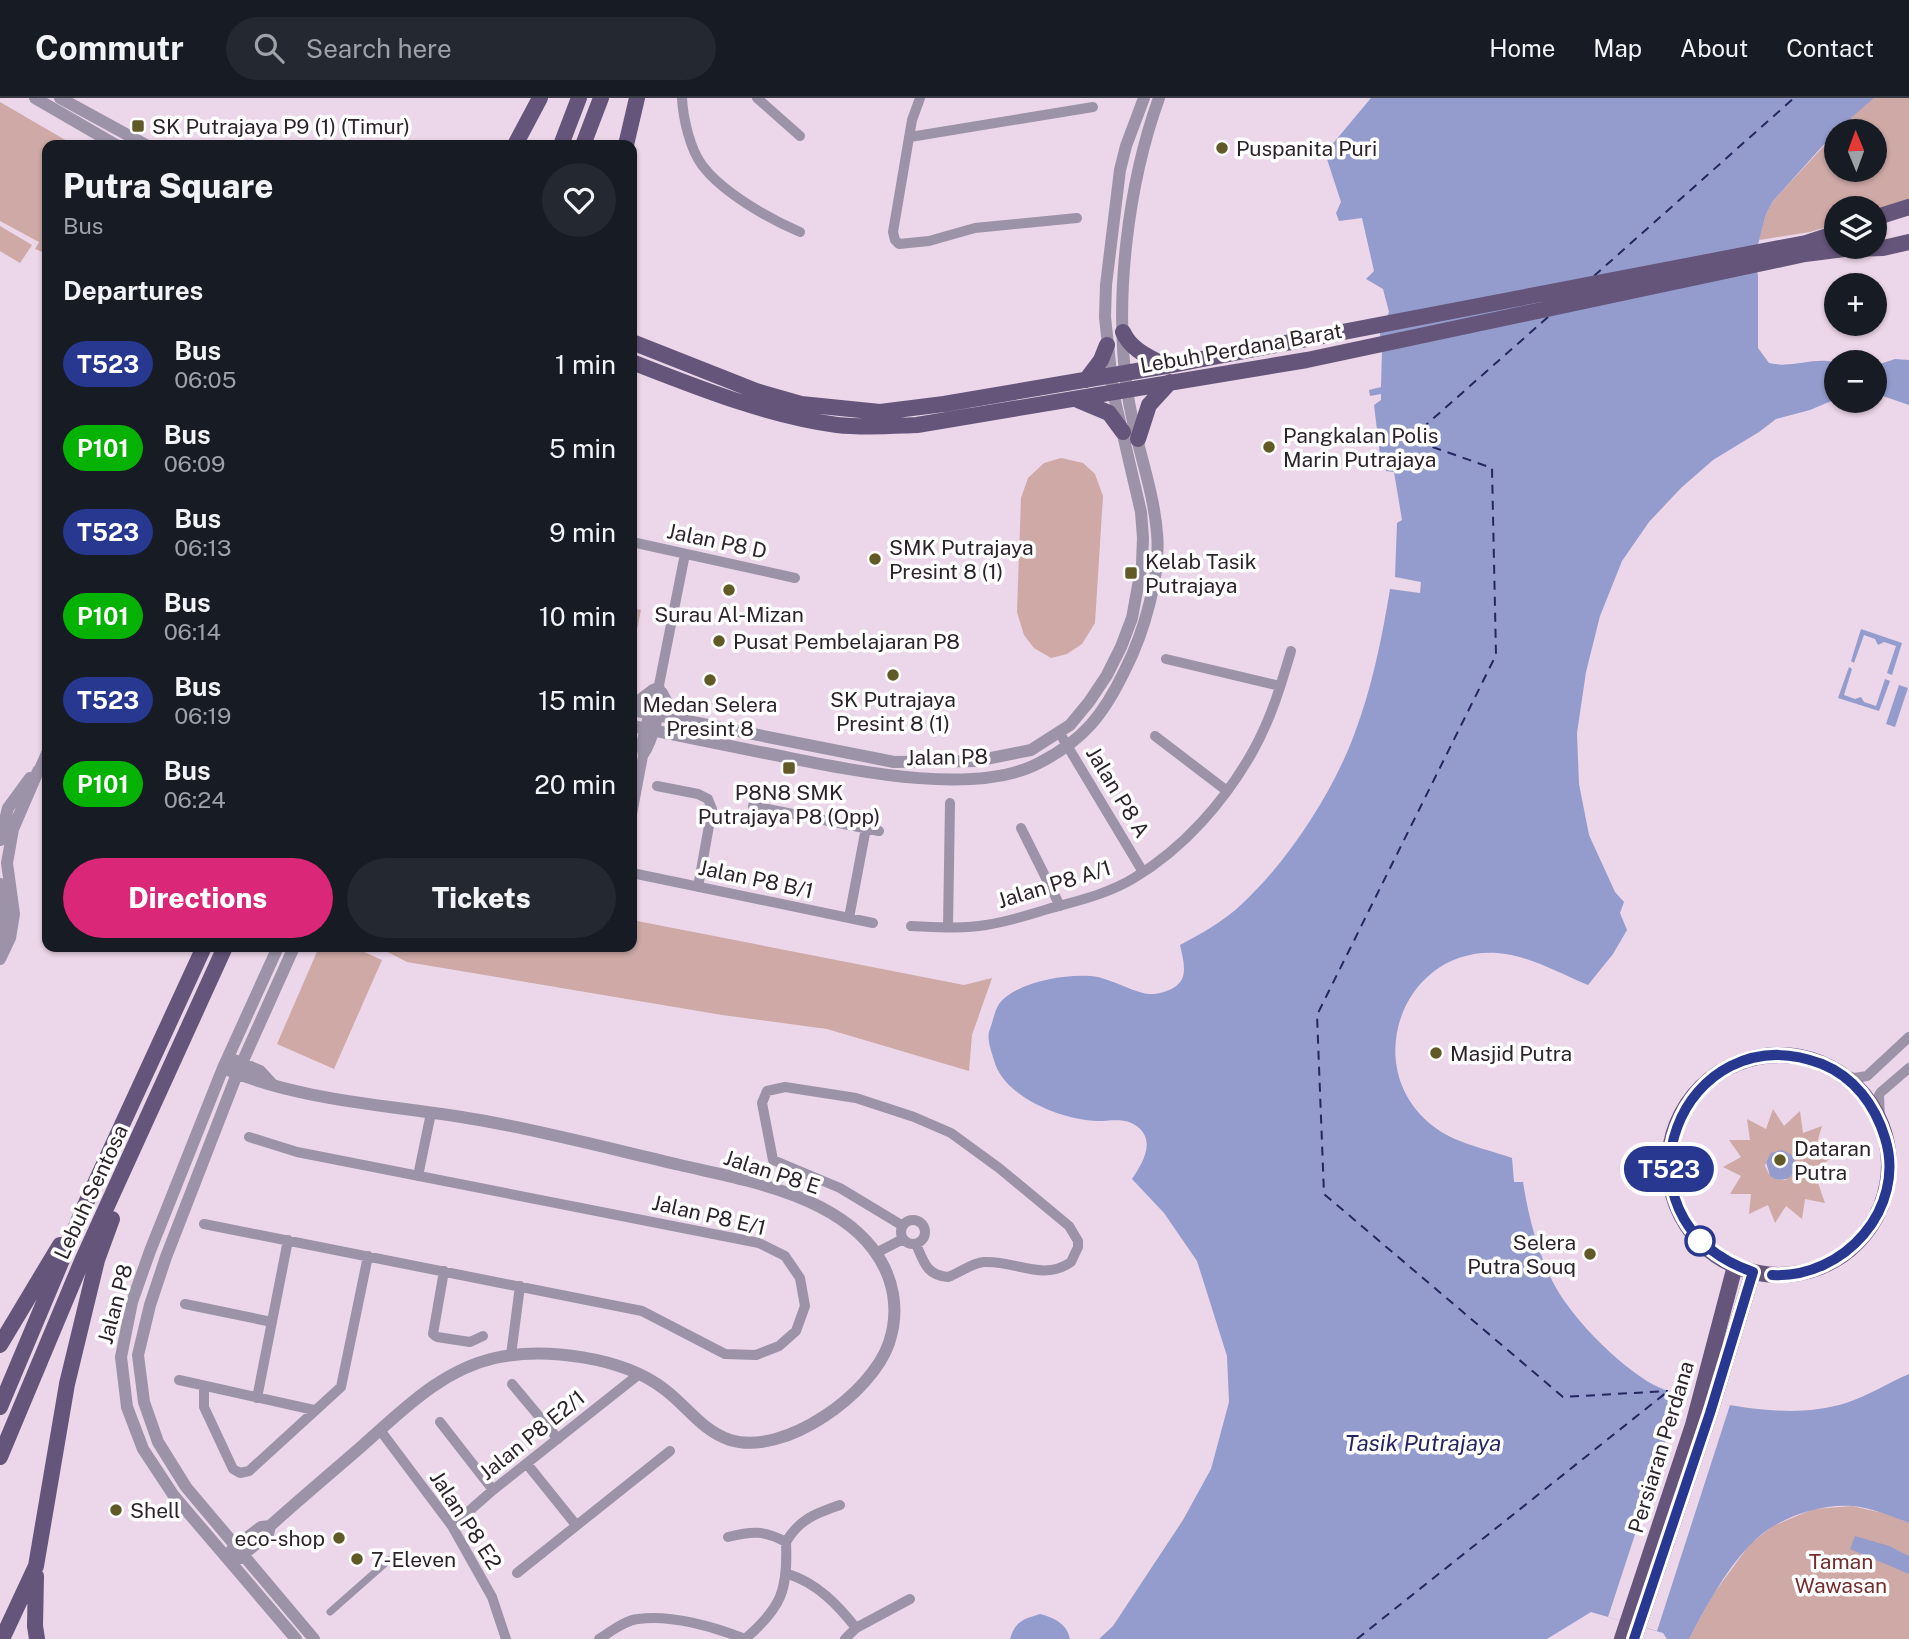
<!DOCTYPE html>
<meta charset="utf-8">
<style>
:root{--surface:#171b24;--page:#242831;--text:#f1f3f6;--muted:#9ea1a6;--line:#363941;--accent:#db2777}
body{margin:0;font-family:"Public Sans",sans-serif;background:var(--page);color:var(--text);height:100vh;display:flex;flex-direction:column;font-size:26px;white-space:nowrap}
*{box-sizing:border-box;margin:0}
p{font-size:23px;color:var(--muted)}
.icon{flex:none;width:38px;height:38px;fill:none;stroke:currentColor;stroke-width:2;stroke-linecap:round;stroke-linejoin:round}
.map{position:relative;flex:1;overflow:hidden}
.panel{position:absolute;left:42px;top:42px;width:595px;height:812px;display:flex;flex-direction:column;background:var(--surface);border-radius:14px;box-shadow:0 2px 5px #0004}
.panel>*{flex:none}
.badge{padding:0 14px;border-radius:23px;font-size:24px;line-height:46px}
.needle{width:46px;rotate:359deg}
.fabs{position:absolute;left:1824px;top:21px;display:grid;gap:14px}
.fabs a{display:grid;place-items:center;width:63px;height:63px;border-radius:50%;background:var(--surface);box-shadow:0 2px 5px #0004;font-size:35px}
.map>.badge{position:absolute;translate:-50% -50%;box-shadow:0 0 0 4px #fff}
h2{padding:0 21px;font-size:26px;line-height:63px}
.round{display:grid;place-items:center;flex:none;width:74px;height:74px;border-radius:37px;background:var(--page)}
.head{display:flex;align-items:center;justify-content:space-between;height:119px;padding:0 21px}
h1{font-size:33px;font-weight:800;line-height:52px}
.primary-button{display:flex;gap:14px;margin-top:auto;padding:14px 21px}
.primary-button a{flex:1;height:80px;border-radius:42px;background:var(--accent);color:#fff;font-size:28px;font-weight:800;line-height:80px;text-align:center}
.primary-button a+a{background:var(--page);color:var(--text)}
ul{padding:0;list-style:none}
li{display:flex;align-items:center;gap:21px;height:84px;padding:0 21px}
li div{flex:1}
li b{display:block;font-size:26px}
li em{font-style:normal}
li .badge{min-width:77px;font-weight:700;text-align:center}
header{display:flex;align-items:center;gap:42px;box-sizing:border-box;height:98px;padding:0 35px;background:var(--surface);border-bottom:2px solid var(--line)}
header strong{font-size:33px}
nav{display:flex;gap:38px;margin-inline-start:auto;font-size:24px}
.search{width:490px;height:63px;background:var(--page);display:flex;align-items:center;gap:18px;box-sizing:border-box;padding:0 24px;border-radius:38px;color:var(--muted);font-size:26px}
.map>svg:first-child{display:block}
.green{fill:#cea9a6;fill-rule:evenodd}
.water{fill:#949ccd}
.pier{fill:#ecd6e9}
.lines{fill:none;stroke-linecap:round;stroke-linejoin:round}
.ferry{stroke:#252661;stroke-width:2;stroke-dasharray:9 7;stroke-linecap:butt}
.pedestrian{stroke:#9c93a8;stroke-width:7}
.minor{stroke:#9c93a8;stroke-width:10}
.tertiary{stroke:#9c93a8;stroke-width:12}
.primary{stroke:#65557a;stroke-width:16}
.line-casing{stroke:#fff;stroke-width:16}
.line{stroke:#283890;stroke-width:10}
.poi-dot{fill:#615a27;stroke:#fff;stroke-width:2.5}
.stop-dot{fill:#fff;stroke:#283890;stroke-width:3.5}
.labels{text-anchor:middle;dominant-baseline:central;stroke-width:7;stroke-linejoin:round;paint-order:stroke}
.poi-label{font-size:21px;fill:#2d242b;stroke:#fff;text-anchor:start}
.street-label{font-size:21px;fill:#2d242b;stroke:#fff}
.park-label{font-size:21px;fill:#742c2c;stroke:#fff}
.water-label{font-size:23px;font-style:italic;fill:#252661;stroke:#fff}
</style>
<header>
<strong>Commutr</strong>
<div class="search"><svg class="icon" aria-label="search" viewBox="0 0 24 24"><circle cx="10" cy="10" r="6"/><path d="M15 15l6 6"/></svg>Search here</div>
<nav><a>Home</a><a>Map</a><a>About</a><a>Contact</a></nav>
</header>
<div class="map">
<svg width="1909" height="1541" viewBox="0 0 1909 1541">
<rect width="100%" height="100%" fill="#ecd6e9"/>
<!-- green -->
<path class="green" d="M1874,0H1909V102L1874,113V110H1836V126L1810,134L1759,142L1766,116L1773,103L1836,35V72H1874V33H1837L1861,9Z
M0,4L74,47H47V156L35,151L39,144L0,123Z
M0,128L32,147L20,165L0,153Z
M1061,360L1083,365L1095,376L1103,398L1095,525L1082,546L1067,556L1051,560L1034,550L1024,537L1017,514L1021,400L1028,380L1044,365Z
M632,510L641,512L635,541L632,540Z
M632,822L964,887L992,880L972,937L969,973L827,931L722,917L407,864L378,849H632Z
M319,849H353L382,862L334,971L277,946Z
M1773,1011L1784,1028L1800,1013L1803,1035L1822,1028L1816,1048L1837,1053L1822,1068L1837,1080L1818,1085L1825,1105L1805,1101L1802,1121L1786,1108L1775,1125L1768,1107L1749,1116L1751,1096H1730L1741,1078L1723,1069L1741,1059L1729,1042H1750L1747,1021L1766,1031ZM1792,1057L1786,1082H1779L1770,1078L1765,1068L1767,1061Z
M1852,1408L1887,1416L1909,1425V1541H1689L1712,1498L1750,1446L1773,1428L1813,1411Z"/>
<!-- water -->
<path class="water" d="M1371,0H1874L1836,33L1773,103L1766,116L1755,158L1758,178V250L1769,265C1792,271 1816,258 1836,265V301L1810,312L1776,321L1759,334L1713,362L1681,390L1649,424L1622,463L1600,518L1586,574L1577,635L1579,686L1589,737L1615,794L1624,804L1620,815L1627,832L1613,856L1588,887C1559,875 1528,857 1497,855C1403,849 1358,970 1433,1028C1454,1045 1487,1051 1512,1060L1514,1084H1523C1528,1116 1536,1147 1549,1176C1565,1214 1617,1267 1654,1287C1678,1299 1709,1304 1736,1308C1772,1314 1811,1316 1846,1305C1868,1298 1888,1285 1909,1276V1425C1891,1418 1872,1410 1853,1408C1818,1405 1774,1421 1750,1447C1724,1474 1706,1509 1689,1541H1667L1663,1535L1591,1514L1547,1541H1099L1113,1528L1183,1422L1211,1371L1229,1304L1227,1258L1197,1163L1164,1115L1132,1081C1142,1066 1156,1044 1138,1029C1126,1019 1111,1023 1097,1023C1062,1022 1003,999 994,962C991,952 986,940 990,931C993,923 995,912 999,906C1016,883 1072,874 1098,879C1114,883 1128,891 1143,895C1149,897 1158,896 1164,894C1190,886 1185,869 1180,847C1201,836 1224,823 1242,806C1288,763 1332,696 1354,637C1372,590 1382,540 1390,491L1420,495L1421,484L1395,479L1397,425L1402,422L1394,374L1386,373V365L1380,357L1374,307L1381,302V296L1370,298L1369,292L1381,289L1382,252L1380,236L1389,214L1383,191L1366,181L1374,173L1362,120L1339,123L1336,115L1341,104L1325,55Z
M1895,261L1909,262V307L1874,295V268Z
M1861,531L1902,545L1892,577L1887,575L1896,548L1884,544L1878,547L1875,541L1864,537L1854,565L1851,563Z
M1849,569L1852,571L1844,597L1855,601L1861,599L1864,604L1876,608L1885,581L1890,583L1879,613L1838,600Z
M1899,587L1908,590L1895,629L1886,626Z
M1782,1052L1792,1057C1802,1074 1786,1089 1770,1078L1766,1064L1771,1055Z
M1855,1438L1889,1448L1909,1458V1476L1850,1451Z
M1040,1516C1055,1520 1067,1526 1070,1541H1010C1015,1523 1024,1521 1040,1516Z"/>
<!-- pier -->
<path class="pier" d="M1681,1296L1730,1307L1657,1533L1608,1519Z"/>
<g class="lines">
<!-- ferry -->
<path class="ferry" d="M1594,178L1794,0
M1548,219L1410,341L1492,370L1496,557L1317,917L1324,1096L1563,1299L1668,1293
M1357,1541L1667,1294"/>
<!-- pedestrian -->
<path class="pedestrian" d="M330,1514L389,1462"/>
<!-- minor -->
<path class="minor" d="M682,0C683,20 690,51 702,67C722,94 769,121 800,134
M757,0L800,38
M920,0L912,22L893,134L895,142L899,146L929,143L975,130L1077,120
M910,39L1093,9
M632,444L795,480
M1166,561L1280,588
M1059,634L1143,774
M1155,638L1227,693
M643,658C653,644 665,603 659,587L685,456
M38,673L47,653
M657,688L698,696L708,701L712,711L698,789
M753,708L879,733
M632,716L643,658L641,646L655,590
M1021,730L1060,808
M632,775L873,825
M849,820L866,730
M911,828C936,829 962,831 986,827C1007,824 1028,817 1048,811C1077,803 1108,796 1134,780C1184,750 1225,703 1253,653C1271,621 1281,587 1291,553
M948,829L950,705
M1838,975L1855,980L1867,978L1909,939
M1880,1022L1879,997L1881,994L1909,970
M418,1078L431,1015
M901 1134a12 12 0 1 1 24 0a12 12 0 1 1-24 0Z
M204,1126L642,1213L725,1256L756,1257L779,1248L796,1233L805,1208L800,1180L785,1158L759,1145L297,1054L249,1039
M903,1128L840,1090L773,1062L762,1005L767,993L785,989L856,1000L914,1019L951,1035L999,1070L1069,1128L1078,1143V1149L1071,1164C1043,1184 1014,1162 984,1164C971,1165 960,1175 948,1179C926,1177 924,1164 916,1146
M876,1155L903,1141
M444,1173L433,1236L437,1239L470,1244L483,1238
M185,1206L272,1224
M511,1257L520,1188
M179,1282L314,1312
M512,1286L558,1341
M204,1288V1309L233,1371L240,1375L249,1373L341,1289L368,1158
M257,1300L288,1142
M440,1324L493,1392
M380,1332L452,1428L492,1499L506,1541
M527,1366L576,1427
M452,1428L493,1392L638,1277
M728,1439C752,1433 764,1432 786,1444C788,1492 782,1509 745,1541
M786,1444C799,1421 817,1415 840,1407
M517,1475L670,1353
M788,1476C817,1485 838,1507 856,1530
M599,1541C610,1534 625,1522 638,1521C670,1516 715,1529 745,1541
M845,1541L856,1530L910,1501"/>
<!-- tertiary -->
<path class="tertiary" d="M35,0L116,47
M60,0L146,47
M662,595L676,622
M632,608L653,592
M632,612L894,664L976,663L1031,652L1070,627L1089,604L1107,577L1121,549L1132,520L1142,466L1143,440L1141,414L1113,294L1105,219L1106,187L1120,72L1126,48L1144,0
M632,628C676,637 721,646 765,655C838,669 971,701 1039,665C1084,642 1104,616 1125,572C1144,535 1161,476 1157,435C1153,386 1133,340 1127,291C1114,200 1128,86 1159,0
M0,742L8,710L30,680
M0,786L3,822L0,841
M278,849L223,970L150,1153L132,1204L121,1259L127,1309L143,1351L174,1398L296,1541
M294,849L237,976L166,1159L150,1207L138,1257L144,1304L158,1344L186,1389L314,1541
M0,861L10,840L14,816L7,765L13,731L38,673
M234,962L260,973L272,986
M223,970C304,1005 399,1007 485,1023C551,1035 615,1052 680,1067C744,1082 831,1096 873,1151C894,1179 900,1212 889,1245C872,1295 785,1359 730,1342C702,1333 687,1308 664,1291C623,1259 545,1249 495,1260C441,1272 402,1313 362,1348C331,1375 300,1401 270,1428L268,1436L233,1465
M232,1451L261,1429L270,1428"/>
<!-- primary -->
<path class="primary" d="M515,47L540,0
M561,47L579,0
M583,47L601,0
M626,47L637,0
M1874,120L1909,109
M1853,151L1883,150L1909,144
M1123,234C1131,252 1149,259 1166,268
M632,244L756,293L801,306L880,314L944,306L1166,268L1806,145L1836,135
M632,264C696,289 768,318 837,327C864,330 890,328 917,327L1307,262L1805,156L1860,149
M1086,282L1101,262L1107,247
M1078,302L1109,315L1123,334
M1138,341L1149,307L1170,284
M1669 1067a110 110 0 1 1 220 0a110 110 0 1 1-220 0Z
M0,1247L60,1147
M0,1309L86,1105L204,849
M0,1359L82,1163L225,849
M36,1478L35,1528L37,1541
M2,1541L36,1468L67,1286L97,1162L112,1121
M1622,1541L1693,1327L1735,1168
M1634,1541L1710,1315L1753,1174"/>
</g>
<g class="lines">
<defs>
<path id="line" d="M1634,1541L1710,1315L1753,1174C1598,1119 1683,912 1822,966C1854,979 1875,1007 1885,1040C1907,1110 1844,1181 1772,1177"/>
</defs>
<!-- line casing -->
<use href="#line" class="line-casing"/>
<!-- line -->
<use href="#line" class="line"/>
</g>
<!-- markers -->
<g class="poi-dot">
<rect x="131" y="21" width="14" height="14" rx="3.5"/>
<circle cx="1222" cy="50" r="7"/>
<circle cx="1269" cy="349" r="7"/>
<circle cx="875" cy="461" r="7"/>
<rect x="1124" y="468" width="14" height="14" rx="3.5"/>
<circle cx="729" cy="492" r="7"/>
<circle cx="719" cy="543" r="7"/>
<circle cx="893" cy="577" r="7"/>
<circle cx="710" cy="582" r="7"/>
<rect x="782" y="663" width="14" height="14" rx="3.5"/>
<circle cx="1436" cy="955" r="7"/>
<circle cx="1780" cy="1062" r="7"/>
<circle cx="1590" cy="1156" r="7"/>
<circle cx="116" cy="1412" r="7"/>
<circle cx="339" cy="1440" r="7"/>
<circle cx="357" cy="1461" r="7"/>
</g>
<circle class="stop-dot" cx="1700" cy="1143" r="14"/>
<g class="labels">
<!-- poi labels -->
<g class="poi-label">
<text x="152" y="28">SK Putrajaya P9 (1) (Timur)</text>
<text x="1236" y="50">Puspanita Puri</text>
<text x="1283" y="337">Pangkalan Polis<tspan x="1283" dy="24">Marin Putrajaya</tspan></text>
<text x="889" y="449">SMK Putrajaya<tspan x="889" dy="24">Presint 8 (1)</tspan></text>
<text x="1145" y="463">Kelab Tasik<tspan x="1145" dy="24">Putrajaya</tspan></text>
<text x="729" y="516" text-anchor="middle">Surau Al-Mizan</text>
<text x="733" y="543">Pusat Pembelajaran P8</text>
<text x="893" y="601" text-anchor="middle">SK Putrajaya<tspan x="893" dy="24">Presint 8 (1)</tspan></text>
<text x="710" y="606" text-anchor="middle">Medan Selera<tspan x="710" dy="24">Presint 8</tspan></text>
<text x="789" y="694" text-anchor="middle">P8N8 SMK<tspan x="789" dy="24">Putrajaya P8 (Opp)</tspan></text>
<text x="1450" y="955">Masjid Putra</text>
<text x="1794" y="1050">Dataran<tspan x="1794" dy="24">Putra</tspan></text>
<text x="1576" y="1144" text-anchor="end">Selera<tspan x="1576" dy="24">Putra Souq</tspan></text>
<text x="130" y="1412">Shell</text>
<text x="325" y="1440" text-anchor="end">eco-shop</text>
<text x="371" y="1461">7-Eleven</text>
</g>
<!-- street labels -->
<g class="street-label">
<text transform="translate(1241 250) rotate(-10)">Lebuh Perdana Barat</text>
<text transform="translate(717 443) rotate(12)">Jalan P8 D</text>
<text transform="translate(947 659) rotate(-1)">Jalan P8</text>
<text transform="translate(1118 694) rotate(59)">Jalan P8 A</text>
<text transform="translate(756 781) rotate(12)">Jalan P8 B/1</text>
<text transform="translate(1054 786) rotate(-17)">Jalan P8 A/1</text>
<text transform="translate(772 1074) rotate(18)">Jalan P8 E</text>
<text transform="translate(91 1094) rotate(-65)">Lebuh Sentosa</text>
<text transform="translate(709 1117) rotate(13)">Jalan P8 E/1</text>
<text transform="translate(115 1206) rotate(-75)">Jalan P8</text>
<text transform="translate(532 1337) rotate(-39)">Jalan P8 E2/1</text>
<text transform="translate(1661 1349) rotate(-73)">Persiaran Perdana</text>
<text transform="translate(466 1422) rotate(57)">Jalan P8 E2</text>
</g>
<!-- park labels -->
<g class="park-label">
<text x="1841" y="1463">Taman<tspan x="1841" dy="24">Wawasan</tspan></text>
</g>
<!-- water labels -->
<g class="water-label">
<text x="1423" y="1344">Tasik Putrajaya</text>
</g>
</g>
</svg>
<div class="fabs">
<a><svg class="needle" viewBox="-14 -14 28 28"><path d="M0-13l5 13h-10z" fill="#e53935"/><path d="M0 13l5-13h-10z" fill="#9ea1a6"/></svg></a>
<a><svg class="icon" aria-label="layers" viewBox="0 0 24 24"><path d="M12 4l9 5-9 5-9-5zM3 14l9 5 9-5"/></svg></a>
<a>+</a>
<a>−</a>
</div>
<b class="badge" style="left:1669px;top:1071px;background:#283890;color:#fff">T523</b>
<section class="panel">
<div class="head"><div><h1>Putra Square</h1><p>Bus</p></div><a class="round"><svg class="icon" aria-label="heart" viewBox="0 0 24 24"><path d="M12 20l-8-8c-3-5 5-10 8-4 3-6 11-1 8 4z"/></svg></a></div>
<h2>Departures</h2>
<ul>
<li><span class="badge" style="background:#283890;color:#fff">T523</span><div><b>Bus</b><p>06:05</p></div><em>1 min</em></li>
<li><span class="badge" style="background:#06b304;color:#fff">P101</span><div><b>Bus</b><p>06:09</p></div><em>5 min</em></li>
<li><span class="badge" style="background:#283890;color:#fff">T523</span><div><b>Bus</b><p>06:13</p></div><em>9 min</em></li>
<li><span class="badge" style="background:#06b304;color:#fff">P101</span><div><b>Bus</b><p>06:14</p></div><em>10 min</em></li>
<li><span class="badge" style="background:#283890;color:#fff">T523</span><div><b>Bus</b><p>06:19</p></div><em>15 min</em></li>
<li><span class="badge" style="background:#06b304;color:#fff">P101</span><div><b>Bus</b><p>06:24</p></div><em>20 min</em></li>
</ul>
<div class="primary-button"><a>Directions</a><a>Tickets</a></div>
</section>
</div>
